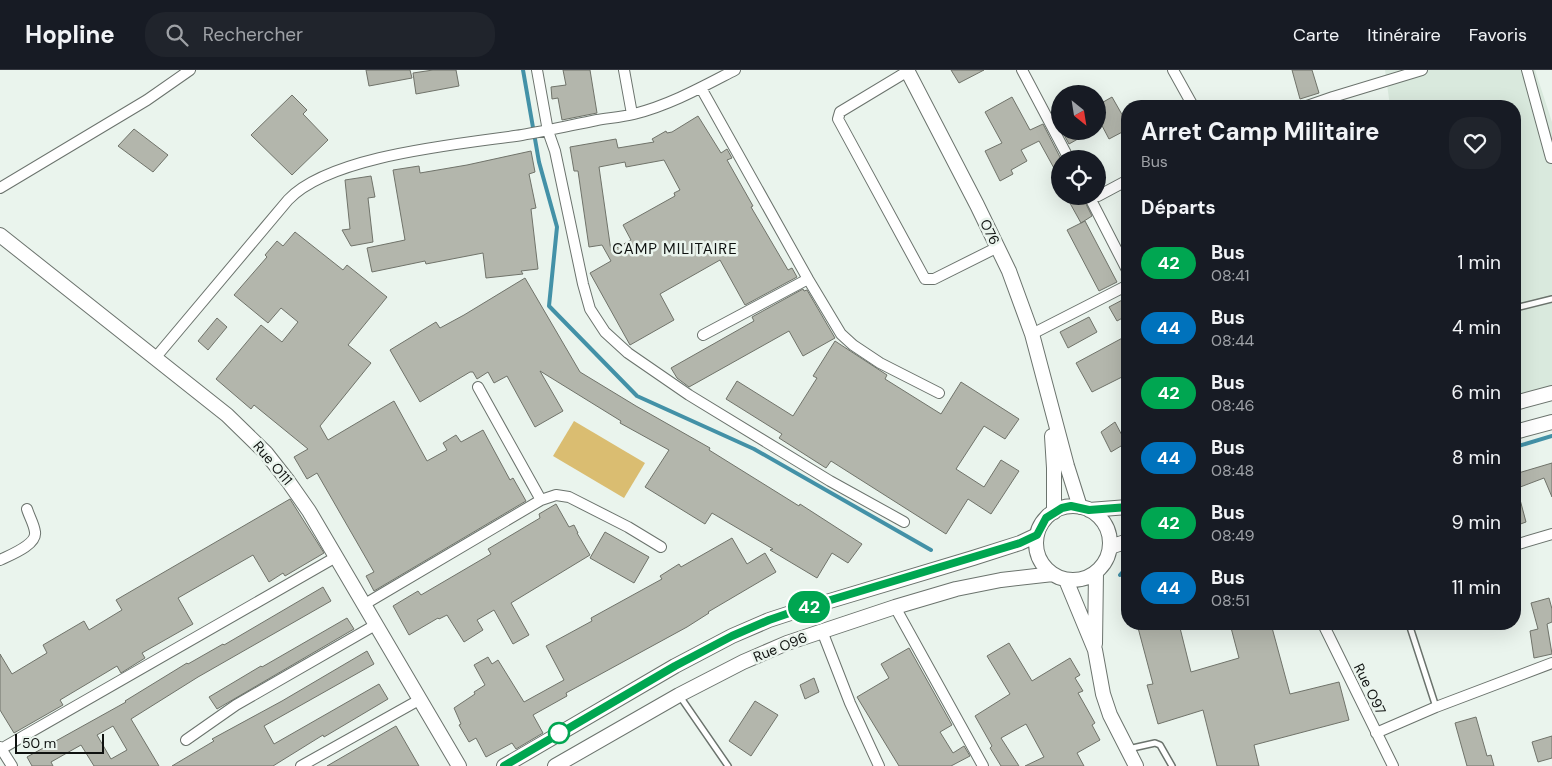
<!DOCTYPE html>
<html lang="fr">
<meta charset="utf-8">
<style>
:root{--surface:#171b24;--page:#20242c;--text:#f1f3f6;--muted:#9ea1a6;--line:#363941}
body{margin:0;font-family:"DM Sans",sans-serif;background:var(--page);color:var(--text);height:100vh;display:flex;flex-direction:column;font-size:19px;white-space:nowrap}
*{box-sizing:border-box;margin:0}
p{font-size:16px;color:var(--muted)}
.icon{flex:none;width:28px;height:28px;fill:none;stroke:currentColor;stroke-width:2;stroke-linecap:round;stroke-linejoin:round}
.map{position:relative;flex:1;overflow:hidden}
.sheet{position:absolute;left:1121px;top:30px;width:400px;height:530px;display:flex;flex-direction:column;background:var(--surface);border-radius:20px;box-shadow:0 5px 20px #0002}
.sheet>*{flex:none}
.badge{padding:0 10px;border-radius:16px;font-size:18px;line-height:32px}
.needle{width:32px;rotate:150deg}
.buttons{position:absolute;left:1051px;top:15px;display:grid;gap:10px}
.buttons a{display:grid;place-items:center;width:55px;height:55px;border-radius:50%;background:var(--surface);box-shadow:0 5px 20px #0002;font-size:25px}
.scale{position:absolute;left:15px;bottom:12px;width:89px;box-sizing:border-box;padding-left:5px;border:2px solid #0f1210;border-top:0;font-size:14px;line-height:18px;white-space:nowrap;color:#0f1210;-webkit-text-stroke:4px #eaf4ed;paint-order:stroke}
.map>.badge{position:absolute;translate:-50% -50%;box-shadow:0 0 0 2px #fff}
h2{padding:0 20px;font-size:19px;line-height:45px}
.round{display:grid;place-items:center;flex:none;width:52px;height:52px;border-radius:20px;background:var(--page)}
.summary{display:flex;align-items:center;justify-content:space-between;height:85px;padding:0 20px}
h1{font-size:24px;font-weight:700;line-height:38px}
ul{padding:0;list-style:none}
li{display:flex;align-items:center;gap:15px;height:65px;padding:0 20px}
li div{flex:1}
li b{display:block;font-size:19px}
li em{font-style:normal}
li .badge{min-width:55px;font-weight:700;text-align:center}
header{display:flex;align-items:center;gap:30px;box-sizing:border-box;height:70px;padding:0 25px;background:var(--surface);border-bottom:1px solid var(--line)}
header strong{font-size:24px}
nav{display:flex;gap:28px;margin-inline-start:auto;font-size:18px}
.search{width:350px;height:45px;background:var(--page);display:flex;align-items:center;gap:12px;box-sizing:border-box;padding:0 18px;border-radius:20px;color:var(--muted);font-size:19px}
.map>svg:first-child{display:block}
.built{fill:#d9e9dd}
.green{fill:#dabd71}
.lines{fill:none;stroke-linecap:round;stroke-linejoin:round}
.stream{stroke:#4391a7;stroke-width:4}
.building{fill:#b3b6ac;stroke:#70736a;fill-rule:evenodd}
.lane-casing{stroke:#6b736d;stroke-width:8}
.street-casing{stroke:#6b736d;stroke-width:12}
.secondary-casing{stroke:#6b736d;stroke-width:16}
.lane{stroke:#fff;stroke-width:5}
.street{stroke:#fff;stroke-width:10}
.secondary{stroke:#fff;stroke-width:14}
.line-casing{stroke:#fff;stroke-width:11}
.line{stroke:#00a651;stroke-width:8}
.stop-dot{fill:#fff;stroke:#00a651;stroke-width:2.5}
.labels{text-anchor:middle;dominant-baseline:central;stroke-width:5;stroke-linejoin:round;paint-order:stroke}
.street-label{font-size:14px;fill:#0f1210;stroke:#eaf4ed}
.neighbourhood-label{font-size:15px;letter-spacing:1px;fill:#0f1210;stroke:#eaf4ed}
</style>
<header>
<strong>Hopline</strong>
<div class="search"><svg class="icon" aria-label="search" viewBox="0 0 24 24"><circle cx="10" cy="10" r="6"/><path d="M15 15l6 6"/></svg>Rechercher</div>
<nav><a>Carte</a><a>Itinéraire</a><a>Favoris</a></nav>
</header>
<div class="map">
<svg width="1552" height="696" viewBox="0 0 1552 696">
<rect width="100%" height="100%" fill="#eaf4ed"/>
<!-- built -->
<path class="built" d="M1385,0H1535L1552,52V317L1515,327V36H1390Z"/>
<!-- green -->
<path class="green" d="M574,351L645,393L624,428L553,386Z"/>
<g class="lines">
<!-- stream -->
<path class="stream" d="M523,0L539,92L557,157L549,236L637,326L754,379L931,480
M1515,377L1552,366
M1120,505L1128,496"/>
</g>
<!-- building -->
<path class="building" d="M366,0H410L412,8L369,16Z
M433,0H456L459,16L416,24L413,3Z
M563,0H590L597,43L562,50L558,28L552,29L551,17L566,15Z
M951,0H984L959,13Z
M1292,0H1312L1319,23L1300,29Z
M292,25L307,40L303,44L328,70L292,105L251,65Z
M1012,27L1030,60L1043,54L1061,89L1060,109L1039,71L1021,80L1027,91L1011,100L1013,104L1000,111L985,81L1002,73L985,42Z
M1112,27L1128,55V59L1109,69L1098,48V35Z
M698,46L721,83L727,79L732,88L727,90L753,136L751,137L788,200L792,198L797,207L745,235L720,190L660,224L674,250L630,275L590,203L611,191L602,175L589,177L578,101H574L570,77L616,69L618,78L654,72L652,69L666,61L667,63L672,62ZM664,90L680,120L674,123L675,126L623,155L631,170L611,181L599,97L625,92L626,97Z
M134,59L168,85L153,102L118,76Z
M1062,61H1092L1069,74Z
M531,81L535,102L529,104L536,138L531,139L538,199L521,201L523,204L486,208L483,183L426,194L425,191L372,202L367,178L405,170L393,100L419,96L420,103L467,95Z
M371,106L375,127L368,128L373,172L351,176L342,160L350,159L345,110Z
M1066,126H1082L1092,146L1081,153Z
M1085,151L1117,212L1099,221L1067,160Z
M295,162L343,200L347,195L387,227L348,275L371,293L320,356L328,370L394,331L427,391L447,380L443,373L456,365L461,372L483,360L510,410L513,408L526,431L374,521L366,506L374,502L317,403L307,409L294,387L308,379L254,335L251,339L216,309L261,255L282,272L298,252L281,238L268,253L234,225L267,187L265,185L277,171L283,176Z
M525,208L580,302L636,336L710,378L709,380L799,436L800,434L862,474L848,493L832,483L817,508L770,480L773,479L712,443L705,454L645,417L669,380L620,353L621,351L540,301L563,341L535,357L507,306L494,313L488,302L477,309L473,302H470L420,332L390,280L436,252L440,258L464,245Z
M803,219L804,221L807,220L835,268L803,286L789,261L689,317L677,308L671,298L754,251L752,247Z
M1128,227V245L1117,251L1109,237Z
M1089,247L1097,262L1068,278L1060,262Z
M217,248L227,257L208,280L198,271Z
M1128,265V304L1092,322L1076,293Z
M835,271L887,305L885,309L941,344L961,312L1019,349L1005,369L984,356L956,399L984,417L1001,390L1019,401L991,444L968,429L946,464L831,391L826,398L779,368L782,364L726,329L737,311L793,346L817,308L813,306Z
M1115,352L1126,373L1111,382L1101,362Z
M1552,393V427L1544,408L1515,419V404Z
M1518,422L1526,452L1515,456V423Z
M290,429L324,483L285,506L283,503L269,512L253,485L178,528L193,554L142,583L145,588L121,603L117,596L60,630L63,635L14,663L0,640V584L12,604L47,583L43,575L84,551L89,560L122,540L116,530Z
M556,434L569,457L574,455L578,463H577L590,485L511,533L529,565L513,574L494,540L477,550L483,560L464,572L447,545L439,549L438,548L409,565L393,536L418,521L421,525L491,484L488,479L540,448L539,444Z
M605,462L649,487L634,513L590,488Z
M732,468L747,494L765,483L776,502L708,542L709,543L687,557L566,623L567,626L533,645L543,663L516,679L512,673L486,687L476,668L469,672L459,655L461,654L454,638L475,624L474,622L485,615L474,595L488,587L492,594L498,590L524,632L564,610L546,576L592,551L591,548L662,509L660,506L679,494L681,497Z
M323,517L331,531L198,607L131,649L159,696H94L81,675L51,692L53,696H32L27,687L126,632L125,631L187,593L188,594L223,574L224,575ZM113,656L127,680L111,689L97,665Z
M1549,528L1552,539V552L1547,554L1552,584L1534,588L1530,561L1538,559L1531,533Z
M347,548L354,559L217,639L209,627L261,596L262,597Z
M1137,554H1179L1191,602L1239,588L1230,554H1271L1290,624L1339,612L1349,650L1254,675L1259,696H1217L1203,640L1158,654L1147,615L1153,614Z
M1009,573L1032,611L1070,588L1080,605L1075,608L1083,621L1078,623L1095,653L1092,655L1100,670L1077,683L1084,696H1025L1044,687L1026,654L1001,668L1019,696H1001L990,678L992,676L975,646L1010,624L987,586Z
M909,578L952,655L940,662L953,683L964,676L970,686L951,696H899L857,627L889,608L881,594Z
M367,581L374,594L264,656L274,674L379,614L388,629L324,667L323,665L273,696H172L214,671L212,669L282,631Z
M814,608L819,622L805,629L800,615Z
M755,631L778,645L751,686L729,671Z
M1476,647L1487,686L1491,685L1494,696H1467L1455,653Z
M396,656L419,696H327Z
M1552,666V688L1538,692L1532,672Z"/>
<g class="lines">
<defs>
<path id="lane" d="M1515,238L1552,229
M1409,554L1436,637
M679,625L728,696
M1128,679L1155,673L1160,675L1172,696"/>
<path id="street" d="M537,0L548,61L555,81L583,214L590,239L605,262L628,283L689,325L830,411L904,452
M624,0L632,44
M1022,0L1069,89
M1173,0L1193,36
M1527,0L1551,88
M908,1L840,42L838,49L925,209H934L998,177
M701,18L808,209L841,264L853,275L880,293L939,323
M1307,36L1333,27L1422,0
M0,118L147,30L190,0
M1089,126L1128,202
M1098,126L1128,110
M1032,264L1128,215
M703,265L808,209
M156,287L288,130C330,85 461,74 522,65C547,61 572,55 597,50C609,48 622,47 634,44C670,35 702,17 735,0
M541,430L556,425L569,427L628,457L661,477
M1515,475L1552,464
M0,490C10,485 37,475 35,462C34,454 29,446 27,439
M365,534L541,430L478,317
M895,537L983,696
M1323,554L1393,696
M822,561L850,633L879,696
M1376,663L1436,637L1552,593
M186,670L236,635L377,554
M0,677L12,696
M1,679L336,487
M301,696L419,630"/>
<path id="secondary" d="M907,0L977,135L1009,201L1032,264L1067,396L1080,437
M0,165L227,345L266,383L288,411L309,441L459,696
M1515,333L1552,323
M1515,362L1552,352
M1052,366L1054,398V442
M1036 473a37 37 0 1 1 74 0a37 37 0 1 1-74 0Z
M1089,440L1128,437
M1110,477L1128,471
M1066,510L1095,580L1103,624L1110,645L1136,696
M1095,574L1096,502
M504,696L675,596L732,566L769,550L803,539L973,488L1020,473L1037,465
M555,696L679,625L743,592L787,573L895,537L956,519L1001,510L1053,504"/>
</defs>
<!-- lane casing -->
<use href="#lane" class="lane-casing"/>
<!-- street casing -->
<use href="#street" class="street-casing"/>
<!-- secondary casing -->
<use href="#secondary" class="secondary-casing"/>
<!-- lane -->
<use href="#lane" class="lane"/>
<!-- street -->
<use href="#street" class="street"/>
<!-- secondary -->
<use href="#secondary" class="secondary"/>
</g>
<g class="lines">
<defs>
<path id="line" d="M504,696L675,596L732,566L769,550L804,538L1020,473L1037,465L1046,448L1062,438L1071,436L1089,440L1128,437"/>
</defs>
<!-- line casing -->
<use href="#line" class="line-casing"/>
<!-- line -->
<use href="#line" class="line"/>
</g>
<!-- markers -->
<circle class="stop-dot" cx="559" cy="663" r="10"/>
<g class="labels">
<!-- street labels -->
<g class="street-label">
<text transform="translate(990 162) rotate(64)">O76</text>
<text transform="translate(273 393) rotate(50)">Rue O111</text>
<text transform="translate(780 577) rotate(-22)">Rue O96</text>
<text transform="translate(1370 619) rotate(64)">Rue O97</text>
</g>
<!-- neighbourhood labels -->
<g class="neighbourhood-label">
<text x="675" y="179">CAMP MILITAIRE</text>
</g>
</g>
</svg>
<div class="buttons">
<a><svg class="needle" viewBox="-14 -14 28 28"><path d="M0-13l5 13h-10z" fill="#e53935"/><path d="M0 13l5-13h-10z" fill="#9ea1a6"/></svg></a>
<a><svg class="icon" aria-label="locate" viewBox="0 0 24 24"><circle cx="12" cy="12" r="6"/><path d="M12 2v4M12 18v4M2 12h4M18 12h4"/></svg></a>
</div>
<div class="scale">50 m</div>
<b class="badge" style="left:809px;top:537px;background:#00a651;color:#fff">42</b>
<section class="sheet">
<div class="summary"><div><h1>Arret Camp Militaire</h1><p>Bus</p></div><a class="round"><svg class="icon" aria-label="heart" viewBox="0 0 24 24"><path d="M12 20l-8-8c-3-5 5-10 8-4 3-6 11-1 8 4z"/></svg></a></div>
<h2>Départs</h2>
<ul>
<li><span class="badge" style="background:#00a651;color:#fff">42</span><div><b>Bus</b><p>08:41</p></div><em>1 min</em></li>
<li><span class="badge" style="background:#0072bc;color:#fff">44</span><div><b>Bus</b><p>08:44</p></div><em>4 min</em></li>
<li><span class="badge" style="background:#00a651;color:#fff">42</span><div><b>Bus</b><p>08:46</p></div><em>6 min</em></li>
<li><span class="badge" style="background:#0072bc;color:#fff">44</span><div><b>Bus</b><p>08:48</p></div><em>8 min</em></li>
<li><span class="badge" style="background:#00a651;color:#fff">42</span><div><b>Bus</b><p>08:49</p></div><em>9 min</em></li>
<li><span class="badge" style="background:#0072bc;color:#fff">44</span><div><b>Bus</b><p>08:51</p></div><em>11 min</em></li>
</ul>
</section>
</div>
